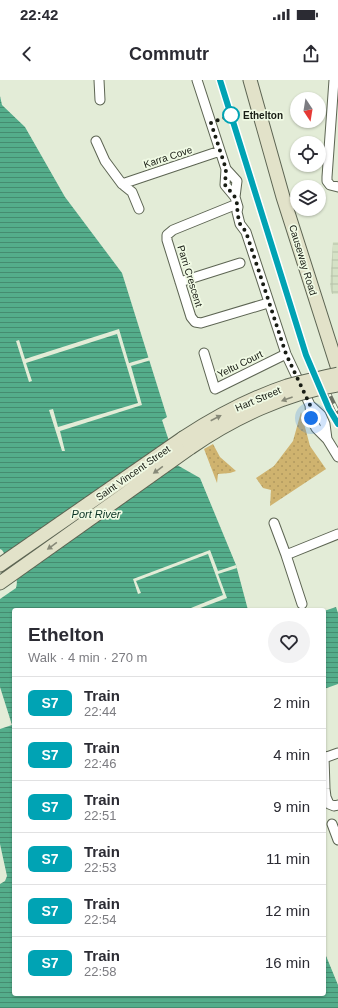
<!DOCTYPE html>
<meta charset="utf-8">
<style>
:root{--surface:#fff;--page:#f2f2f3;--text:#2b2b33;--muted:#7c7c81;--line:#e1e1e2}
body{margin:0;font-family:Arial,sans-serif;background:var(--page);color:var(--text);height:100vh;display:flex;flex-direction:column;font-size:15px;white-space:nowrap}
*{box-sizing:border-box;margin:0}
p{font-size:13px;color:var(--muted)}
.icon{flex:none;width:22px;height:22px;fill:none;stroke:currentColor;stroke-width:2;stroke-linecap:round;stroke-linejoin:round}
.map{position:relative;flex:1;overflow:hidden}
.sheet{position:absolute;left:12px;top:528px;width:314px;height:388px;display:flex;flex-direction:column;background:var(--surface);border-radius:4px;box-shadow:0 1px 3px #0004}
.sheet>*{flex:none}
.badge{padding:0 8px;border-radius:6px;font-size:14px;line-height:26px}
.needle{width:26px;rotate:168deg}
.fabs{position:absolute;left:290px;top:12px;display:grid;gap:8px}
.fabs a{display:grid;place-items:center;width:36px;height:36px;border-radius:50%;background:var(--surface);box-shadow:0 1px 3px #0004;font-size:20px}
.you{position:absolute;width:20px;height:20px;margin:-10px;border:3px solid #fff;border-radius:50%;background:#1a73e8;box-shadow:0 0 0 6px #1a73e833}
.map>.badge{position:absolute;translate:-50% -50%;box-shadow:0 0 0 2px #fff}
.round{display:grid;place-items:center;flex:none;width:42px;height:42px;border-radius:21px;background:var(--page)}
.summary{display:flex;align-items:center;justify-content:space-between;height:68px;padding:0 16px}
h1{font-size:19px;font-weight:800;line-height:30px}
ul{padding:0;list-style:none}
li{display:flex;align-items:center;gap:12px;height:52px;padding:0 16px;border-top:1px solid var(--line)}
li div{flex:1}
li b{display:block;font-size:15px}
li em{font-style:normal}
li .badge{min-width:44px;font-weight:700;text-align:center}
.status{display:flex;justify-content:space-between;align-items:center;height:28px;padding:0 20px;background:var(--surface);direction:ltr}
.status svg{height:11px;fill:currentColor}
header{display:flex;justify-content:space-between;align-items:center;height:52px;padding:0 16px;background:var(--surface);font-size:18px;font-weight:800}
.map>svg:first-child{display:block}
.industrial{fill:url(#industrial-grid)}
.green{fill:url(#green-dots)}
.water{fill:url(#water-rules)}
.pier{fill:#e3ecd7}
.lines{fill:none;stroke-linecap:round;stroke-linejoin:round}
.street-casing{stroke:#5d6553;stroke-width:11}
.secondary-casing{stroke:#5d6553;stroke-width:15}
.street{stroke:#fff;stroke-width:9}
.secondary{stroke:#e2e2c9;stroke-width:13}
.rail-casing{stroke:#6b7164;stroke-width:4}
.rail{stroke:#f0fae4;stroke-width:2.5;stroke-dasharray:8;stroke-linecap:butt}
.secondary-bridge-casing{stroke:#5d6553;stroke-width:15;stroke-linecap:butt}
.secondary-bridge{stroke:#e2e2c9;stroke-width:13}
.oneway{fill:#878978}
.line-casing{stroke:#fff;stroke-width:9}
.line{stroke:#00a3b4;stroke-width:6}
.walk{stroke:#181c14;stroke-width:4;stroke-dasharray:0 7.2}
.stop-dot{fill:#fff;stroke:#00a3b4;stroke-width:2}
.labels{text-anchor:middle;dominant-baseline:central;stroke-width:3.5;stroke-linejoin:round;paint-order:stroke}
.stop-label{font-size:10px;font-weight:bold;fill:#181c14;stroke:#f0fae4;text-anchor:start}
.street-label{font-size:10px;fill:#181c14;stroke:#f0fae4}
.water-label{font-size:11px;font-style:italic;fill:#0c3526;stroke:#f0fae4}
</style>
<div class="status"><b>22:42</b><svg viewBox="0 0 49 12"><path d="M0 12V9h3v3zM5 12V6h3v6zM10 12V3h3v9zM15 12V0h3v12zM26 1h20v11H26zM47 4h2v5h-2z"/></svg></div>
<header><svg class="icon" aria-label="back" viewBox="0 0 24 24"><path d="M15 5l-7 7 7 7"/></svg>Commutr<svg class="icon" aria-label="share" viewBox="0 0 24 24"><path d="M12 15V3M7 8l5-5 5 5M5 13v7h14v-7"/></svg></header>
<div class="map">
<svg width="338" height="928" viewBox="0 0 338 928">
<defs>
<pattern id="industrial-grid" width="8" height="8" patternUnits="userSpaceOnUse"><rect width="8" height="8" fill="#d5e2c6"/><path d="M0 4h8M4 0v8" fill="none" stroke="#b6c1a9"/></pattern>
<pattern id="green-dots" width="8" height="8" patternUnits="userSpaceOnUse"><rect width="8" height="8" fill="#cfb36f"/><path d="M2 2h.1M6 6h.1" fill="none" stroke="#b1995f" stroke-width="1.8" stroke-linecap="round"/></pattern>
<pattern id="water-rules" width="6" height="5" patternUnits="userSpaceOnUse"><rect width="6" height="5" fill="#54ad8b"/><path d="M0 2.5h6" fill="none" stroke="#458c70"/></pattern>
</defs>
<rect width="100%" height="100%" fill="#e3ecd7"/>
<!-- industrial -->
<path class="industrial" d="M333,162H338V214H332L330,206Z"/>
<!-- green -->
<path class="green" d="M301,332L310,366L326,389L270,426L271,410L263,408L256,398L274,386L293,361Z
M213,364L220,377L236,391L230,393L218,394L217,403L204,369Z"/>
<!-- water -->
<path class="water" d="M0,16L2,25L25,47L65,117L122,193L167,337L162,340L177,385L200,398L236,485L248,530H14V914H324V871L338,905V928H0V804L5,801L7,796L0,764V649L12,645L0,607V519L16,508C20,494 9,481 2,470L0,469Z
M336,527L338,533V604L324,609V531Z"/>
<!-- pier -->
<path class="pier" d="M119,249L129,283L150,277L151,280L131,286L142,325L60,351L65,371H62L49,330L53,329L58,347L138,323L117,254L26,283L32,301L29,302L16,261L19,260L25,279Z
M210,470L218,491L236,485L237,488L218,494L227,518L195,530H186L223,515L208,474L136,501L141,513L138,514L133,499Z"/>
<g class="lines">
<defs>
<path id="street" d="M99,0L100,20
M197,0L226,89L237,101L235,117L238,127L237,132L240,144L246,152L286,274L310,325L321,335L325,344L327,359
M334,0L327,97V101L330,105L338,107
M96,61L105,81L122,104L220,71
M226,89L225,105L235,117
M122,104L132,112L139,129
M237,124L173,150L167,155V160L191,237L195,242L201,243L268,223
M180,202L240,183
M204,273L215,309L286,274
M310,325L311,338L316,348L327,359L338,377
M274,443L286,475L302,524
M286,475L338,454
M324,676L325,709L326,717L329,724L334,726L338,725
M324,678L338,673
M332,744L338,760"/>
<path id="secondary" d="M250,0L283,117L338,289
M0,485L183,358
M0,503L190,368"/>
</defs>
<!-- street casing -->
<use href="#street" class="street-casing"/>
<!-- secondary casing -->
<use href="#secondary" class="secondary-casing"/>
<!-- street -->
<use href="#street" class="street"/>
<!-- secondary -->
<use href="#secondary" class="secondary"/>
<defs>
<path id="rail" d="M220,0L306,275L329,329L338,344
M327,309L338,332"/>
</defs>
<!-- rail casing -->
<use href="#rail" class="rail-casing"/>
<!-- rail -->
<use href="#rail" class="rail"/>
<defs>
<path id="secondary-bridge" d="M183,358C215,337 251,318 287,306C304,301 321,298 338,294
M190,368C233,338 286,313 338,305"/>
</defs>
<!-- secondary-bridge casing -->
<use href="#secondary-bridge" class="secondary-bridge-casing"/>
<!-- secondary-bridge -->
<use href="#secondary-bridge" class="secondary-bridge"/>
</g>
<!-- one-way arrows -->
<defs><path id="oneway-solid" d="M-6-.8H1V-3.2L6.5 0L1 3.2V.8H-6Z"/></defs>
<g class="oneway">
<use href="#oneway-solid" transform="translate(287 319) rotate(160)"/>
<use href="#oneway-solid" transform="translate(216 338) rotate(-27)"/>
<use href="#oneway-solid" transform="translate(158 390) rotate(144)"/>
<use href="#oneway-solid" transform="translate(52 466) rotate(144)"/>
</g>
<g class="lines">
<defs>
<path id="line" d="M220,0L306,275L329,329L338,344"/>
</defs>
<!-- line casing -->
<use href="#line" class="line-casing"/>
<!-- line -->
<use href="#line" class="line"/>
<!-- walk -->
<path class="walk" d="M231,35L211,43L226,89L225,105L235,117L238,127L237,132L240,144L246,152L286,274L310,325L311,338"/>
</g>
<!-- markers -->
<circle class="stop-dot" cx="231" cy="35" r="8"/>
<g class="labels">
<!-- stop labels -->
<g class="stop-label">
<text x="243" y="35">Ethelton</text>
</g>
<!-- street labels -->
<g class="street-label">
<text transform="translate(168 77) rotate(-18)">Karra Cove</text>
<text transform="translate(303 180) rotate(73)">Causeway Road</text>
<text transform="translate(190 196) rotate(73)">Parri Crescent</text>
<text transform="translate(240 284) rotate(-26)">Yeltu Court</text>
<text transform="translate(258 319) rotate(-23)">Hart Street</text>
<text transform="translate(133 393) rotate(-35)">Saint Vincent Street</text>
</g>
<!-- water labels -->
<g class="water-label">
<text x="96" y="434">Port River</text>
</g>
</g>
</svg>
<div class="fabs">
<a><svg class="needle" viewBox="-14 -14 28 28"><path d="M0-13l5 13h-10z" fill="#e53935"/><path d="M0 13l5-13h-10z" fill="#7c7c81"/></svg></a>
<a><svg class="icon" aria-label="locate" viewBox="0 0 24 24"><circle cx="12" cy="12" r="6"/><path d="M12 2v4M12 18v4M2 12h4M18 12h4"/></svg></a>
<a><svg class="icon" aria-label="layers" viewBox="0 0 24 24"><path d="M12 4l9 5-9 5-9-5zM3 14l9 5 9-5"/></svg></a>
</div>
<div class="you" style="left:311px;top:338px"></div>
<section class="sheet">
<div class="summary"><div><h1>Ethelton</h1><p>Walk · 4 min · 270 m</p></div><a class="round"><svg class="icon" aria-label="heart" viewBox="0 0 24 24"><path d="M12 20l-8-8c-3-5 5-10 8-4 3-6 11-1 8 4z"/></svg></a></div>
<ul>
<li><span class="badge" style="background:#00a3b4;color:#fff">S7</span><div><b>Train</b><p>22:44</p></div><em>2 min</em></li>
<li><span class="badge" style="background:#00a3b4;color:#fff">S7</span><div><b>Train</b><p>22:46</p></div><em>4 min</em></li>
<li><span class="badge" style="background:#00a3b4;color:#fff">S7</span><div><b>Train</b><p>22:51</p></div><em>9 min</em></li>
<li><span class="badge" style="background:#00a3b4;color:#fff">S7</span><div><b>Train</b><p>22:53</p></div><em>11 min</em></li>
<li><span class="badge" style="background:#00a3b4;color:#fff">S7</span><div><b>Train</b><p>22:54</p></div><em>12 min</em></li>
<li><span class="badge" style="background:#00a3b4;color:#fff">S7</span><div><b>Train</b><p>22:58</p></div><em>16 min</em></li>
</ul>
</section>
</div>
